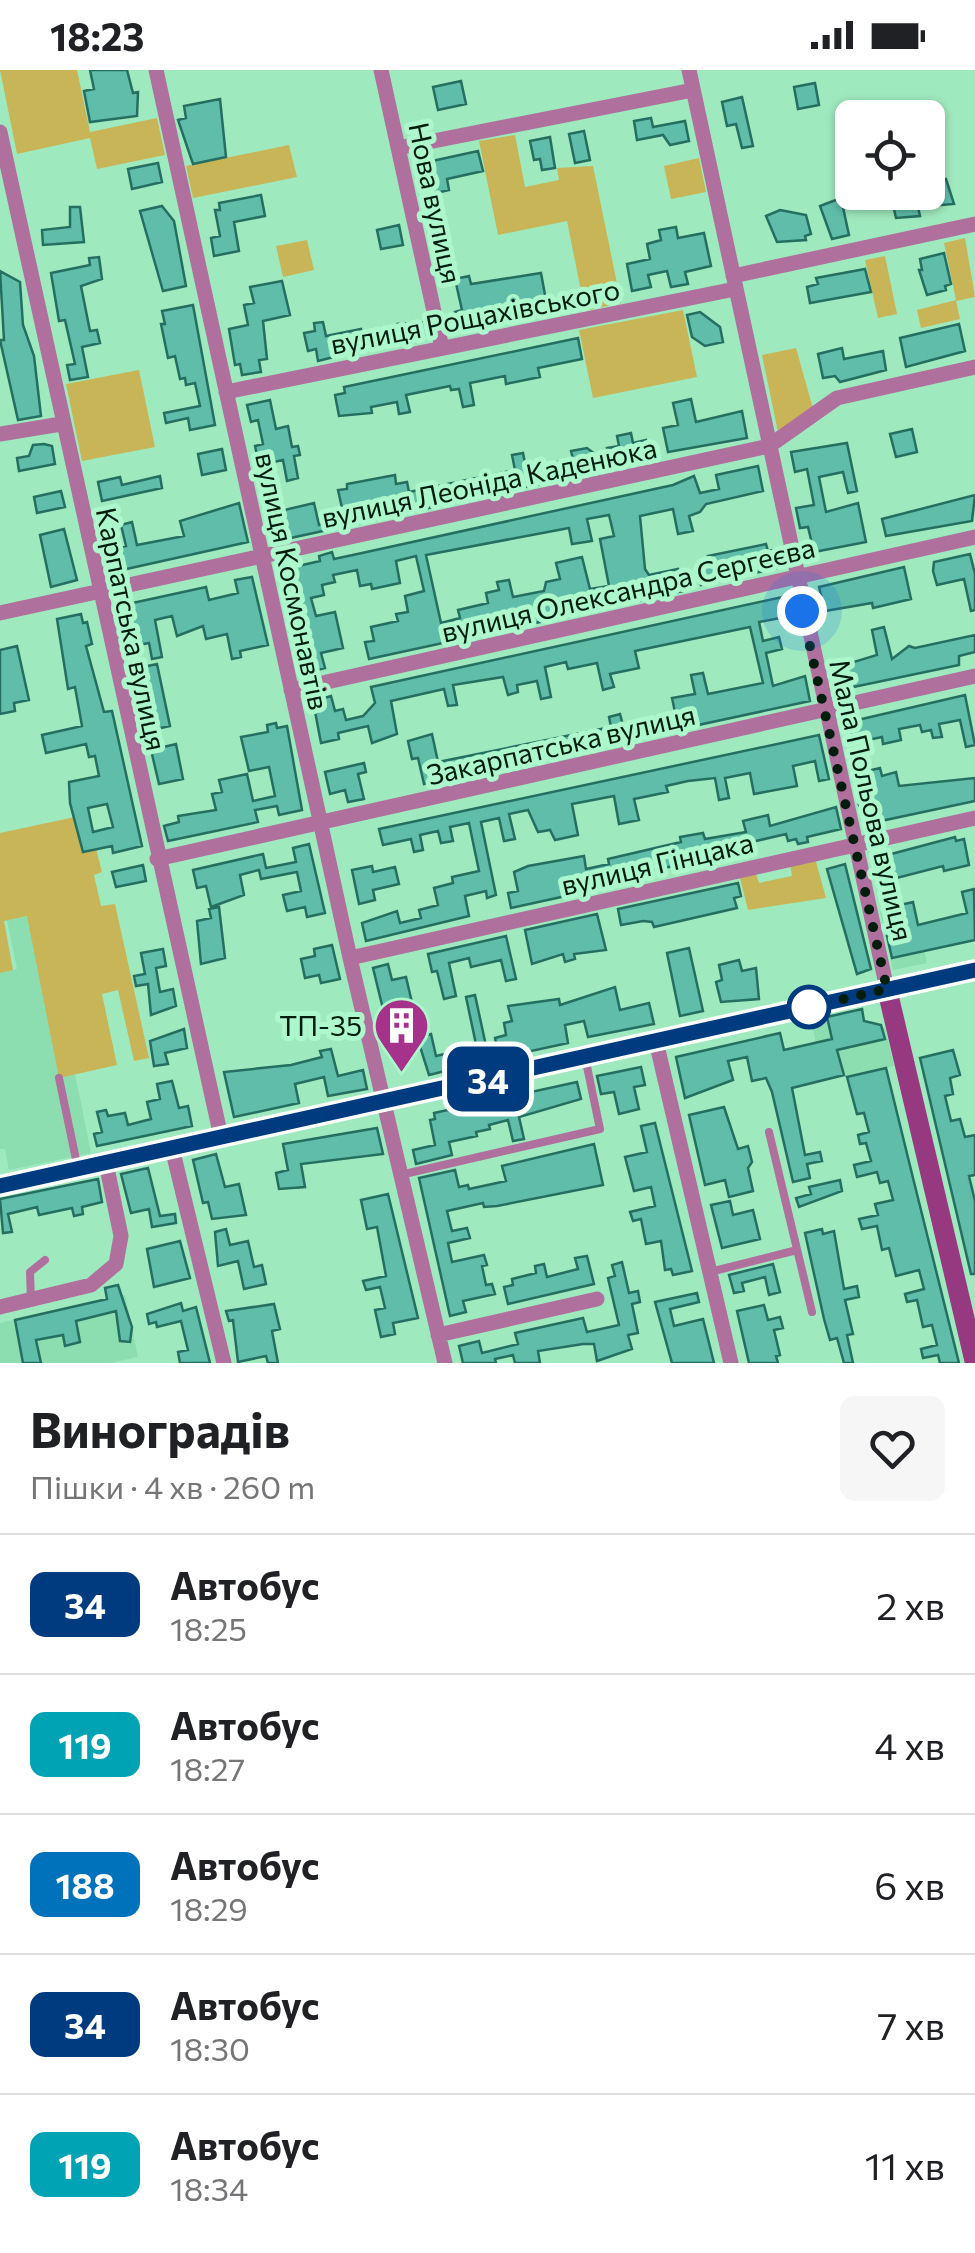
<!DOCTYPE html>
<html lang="uk">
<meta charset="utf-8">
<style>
:root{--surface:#fff;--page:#f6f6f6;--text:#202124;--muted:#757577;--line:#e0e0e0}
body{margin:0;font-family:Commissioner,sans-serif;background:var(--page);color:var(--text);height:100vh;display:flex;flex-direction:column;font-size:38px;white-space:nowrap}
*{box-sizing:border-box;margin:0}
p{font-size:32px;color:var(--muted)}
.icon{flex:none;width:55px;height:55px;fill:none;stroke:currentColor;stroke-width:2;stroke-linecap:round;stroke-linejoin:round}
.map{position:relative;height:1293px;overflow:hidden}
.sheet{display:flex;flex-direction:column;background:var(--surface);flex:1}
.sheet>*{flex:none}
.badge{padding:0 20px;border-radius:15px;font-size:35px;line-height:65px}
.buttons{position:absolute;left:835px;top:30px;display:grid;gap:20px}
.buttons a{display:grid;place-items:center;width:110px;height:110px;border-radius:15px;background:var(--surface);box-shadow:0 2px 8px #0004;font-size:50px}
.you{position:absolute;width:50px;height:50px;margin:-25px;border:8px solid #fff;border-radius:50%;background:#1a73e8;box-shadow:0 0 0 15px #1a73e833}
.map>.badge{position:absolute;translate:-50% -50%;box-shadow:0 0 0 5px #fff}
.round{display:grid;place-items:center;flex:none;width:105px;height:105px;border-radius:15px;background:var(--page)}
.overview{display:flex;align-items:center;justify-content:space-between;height:170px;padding:0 30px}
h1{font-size:48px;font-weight:700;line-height:75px}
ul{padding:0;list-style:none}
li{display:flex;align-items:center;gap:30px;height:140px;padding:0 30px;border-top:2px solid var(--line)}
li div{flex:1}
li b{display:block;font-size:38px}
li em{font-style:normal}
li .badge{min-width:110px;font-weight:700;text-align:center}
.status{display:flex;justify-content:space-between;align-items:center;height:70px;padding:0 50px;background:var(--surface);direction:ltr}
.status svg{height:28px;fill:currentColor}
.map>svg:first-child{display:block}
.built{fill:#8cddaf}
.green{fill:#c8b558}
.building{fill:#5fbda9;stroke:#256f61;stroke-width:2.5;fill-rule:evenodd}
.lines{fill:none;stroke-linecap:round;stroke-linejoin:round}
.lane{stroke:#b0709d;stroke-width:8}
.street{stroke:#b0709d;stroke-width:15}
.secondary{stroke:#973981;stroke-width:20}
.line-casing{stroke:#fff;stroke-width:22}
.line{stroke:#003b80;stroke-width:15}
.walk{stroke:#001d0e;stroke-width:10;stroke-dasharray:0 18}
.stop-dot{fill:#fff;stroke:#003b80;stroke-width:5}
.labels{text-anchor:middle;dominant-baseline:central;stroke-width:10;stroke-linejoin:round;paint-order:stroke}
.street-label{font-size:28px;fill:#001d0e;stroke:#acf7cb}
.poi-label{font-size:28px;fill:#001d0e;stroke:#acf7cb;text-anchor:end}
</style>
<div class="status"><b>18:23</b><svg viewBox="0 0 49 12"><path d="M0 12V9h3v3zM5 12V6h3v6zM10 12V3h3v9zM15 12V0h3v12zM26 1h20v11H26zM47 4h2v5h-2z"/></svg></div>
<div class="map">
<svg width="975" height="1293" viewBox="0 0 975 1293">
<rect width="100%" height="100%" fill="#9fe9be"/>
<!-- built -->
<path class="built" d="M913,832L927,893L893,900L880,840Z
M28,846L59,1007L75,1004L91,1083L9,1100L5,1079H0V903L17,899L7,850Z
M862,939L864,951L885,958L894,996L847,1007L841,997L822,1002L811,950Z
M125,1225L138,1287L110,1293H0V1253Z"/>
<!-- green -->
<path class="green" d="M0,0H77L90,62L157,48L165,85L97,99L90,68L17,84Z
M515,65L525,117L559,110L557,98L593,96L621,233L585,241L567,151L498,165L479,71Z
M289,75L297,107L193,128L186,96Z
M699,88L706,122L671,129L664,96Z
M965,168L975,227L956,231L960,249L921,258L917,240L956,230L944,173Z
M307,170L314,200L283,207L276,176Z
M885,186L897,244L878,248L865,190Z
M683,240L697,307L593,328L579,260Z
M796,278L814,342L778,362L762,285Z
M139,300L155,377L82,391L66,314Z
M89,744L83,781L96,779L102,802L94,805L101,836L115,834L149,988L134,991L118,920L102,924L117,995L59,1008L27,846L4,851L13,900L0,903V763Z
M815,788L826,828L748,840L739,804L755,801L759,813L792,806L790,794Z"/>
<!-- building -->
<path class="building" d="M90,0H127L133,23L138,22L137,46L90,52L84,21L94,19Z
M461,11L466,34L438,40L433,17Z
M815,13L819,35L798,39L794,17Z
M742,27L753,76L742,78L736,54L727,56L722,32Z
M220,29L226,87L193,94L178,50L186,48L184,36Z
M651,48L653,57L685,51L689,71L670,75L663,65L637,70L634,51Z
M584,61L590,90L575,93L569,64Z
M550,67L555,98L542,100L540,89L534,90L530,71Z
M478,81L483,101L447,109L449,120L436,123L435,116L428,117L423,93Z
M158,93L162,112L132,119L128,99Z
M937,102L939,111L946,109L954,134L918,137L920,146L896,148L890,122H928V104Z
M261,125L265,146L234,152L239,181L214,186L211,168L220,166L215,140H220L219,133Z
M841,128L849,165L832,169L820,136Z
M162,136L174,151L186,216L163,221L140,141Z
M70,137H80L84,172L43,175L42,160L70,157Z
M780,140L806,145L811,164L805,166L806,170L777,172L766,146Z
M399,155L403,175L381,179L377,160Z
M676,157L678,168L704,163L711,196L685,202L688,214L671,217L667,201L648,205L651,217L632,221L627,194L650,189L647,174L661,170L659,160Z
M944,183L951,214L945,216L946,220L927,225L919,200H922L920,189Z
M99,187L102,209L81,216L90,261L97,260L100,273L82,277L88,307L70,310L67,295L75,294L65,250L59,251L51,203L90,195L89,188Z
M865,199L871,222L810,233L807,217L818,214L816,208Z
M0,201L20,212L23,255L34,286L41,346L18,350L0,270H4Z
M541,203L548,241L458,260L455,242L462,240L455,209L469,206L471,214Z
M282,211L290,245L263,251L267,289L259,290L261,302L242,305L240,294L235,295L229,259L248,255L244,235L254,233L250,217Z
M193,235L215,355L190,360L188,348L166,353L164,343L200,336L195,313L186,315L185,308L180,309L175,286L168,288L161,254H165L162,241Z
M700,242L720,257L723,272L705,276L692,267L687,245Z
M323,252L326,266L361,259L366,279L318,291L316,279L308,281L304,263L315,261L314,253Z
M424,252L427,264L418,266L419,271L402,275L398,254Z
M959,254L965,281L906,297L900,268Z
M578,268L582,289L538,298L540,307L506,314L505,306L470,313L474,335L463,337L459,319L451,320L450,316L406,325L410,342L399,344L397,332L371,337L372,343L339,346L335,325L345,323L344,317Z
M842,278L844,289L883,281L886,300L840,312L835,306L823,308L818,284Z
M691,329L696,352L742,341L747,368L668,382L663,358L678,355L673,333Z
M270,330L276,359L288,356L292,377L298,376L300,385L294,386L298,408L287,411L283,390L259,395L255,376L263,374L258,350L251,352L247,335Z
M912,359L917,382L896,387L890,364Z
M631,363L633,373L646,370L650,390L286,469L279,455L276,442L314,433L319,455L338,450L335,439L342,438L338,420L347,419V414L395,405L396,414L407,412L409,422L515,400L512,385L523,383L526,398L573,389L571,381L587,378L612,397L607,378L619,376L617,366Z
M847,373L857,421L848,423L843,402L819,407L826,442L858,433L866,472L814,482L808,457L800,458L796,438L814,435L807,399L795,402L791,382Z
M44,374L52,376L55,394L19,401L17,388L29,386L33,375Z
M222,379L226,400L202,405L198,384Z
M758,396L763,421L706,434L700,442L689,446L693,461L678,464L673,439L640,446L645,499L649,505L678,499L683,521L369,589L365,572L374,571L371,557L398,551L396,544L408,542L405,526L424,521L416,486L396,491L400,513L372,519L371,514L360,516L357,500L333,505L335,512L322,515L324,525L311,528L316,546L335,542L343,578L321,583L325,598L309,602L285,499L320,491L319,486L332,482L334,489L362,483L673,415L694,406L700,423L719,419L716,405ZM609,445L614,466L600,469L609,516L590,519L582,487L556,493L560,509L546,512L544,521L513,527L509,510L497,512L499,520L486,523L488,533L458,540L460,548L441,553L426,485L569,458L572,474L592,471L587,449Z
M160,406L162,418L102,431L98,412L120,407L122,415Z
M61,421L65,437L37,443L34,427Z
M975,425L972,451L886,466L882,449Z
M239,433L248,472L122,500L117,478L126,476L121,455L132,452L137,475L184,466L180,451Z
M64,459L77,510L51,517L40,465Z
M766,474L768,481L779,479L782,497L701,515L697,494L709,492L708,486Z
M970,484L975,504V540L971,541L964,509L937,515L933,501L934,492Z
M904,497L911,529L873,538L872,533L825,541L819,517Z
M252,507L268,575L240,581L241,587L232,589L227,564L206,569L203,556L177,566L172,546L155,550L162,587L152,589L149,573L129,577L127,564L134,563L128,534L206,517L209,530L238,523L235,510Z
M787,526L791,546L759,552L763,571L779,567L782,579L766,583L773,616L805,606L810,631L424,714L418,688L412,689L408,671L432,664L438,692L611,657L609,647L620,644L623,655L675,642L672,628L695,624L691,605L703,603L708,624L763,613L750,557L635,581L639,598L610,604L614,617L603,620L597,593L568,599L566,592L545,597L551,627L541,629L537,611L517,615L518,622L508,625L503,607L453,615L457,635L448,636L444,619L391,631L397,664L372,673L368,656L338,663L339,669L321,673L313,631L331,626L335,641L343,639L346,650L363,646L375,633L371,617Z
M81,544L83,553L87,552L92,574L86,576L104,642L112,641L142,776L113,783L112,776L83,782L70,733L69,712L99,706L95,686L89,687L86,674L46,683L42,665L82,656L75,617L68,619L57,549ZM107,734L113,757L93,762L88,738Z
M884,557L892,589L909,576L915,578L975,565V582L959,586V595L839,620L834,598L877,585L872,560Z
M17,576L29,630L14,633L15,641L0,644V580Z
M157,594L170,656L147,661L134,599Z
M965,625L975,675L966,677L960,650L939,654L942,667L933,668L931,660L922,662L920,655L899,659L901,670L883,674L882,667L853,673L849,652Z
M276,653L277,658L287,656L302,740L279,745L277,736L255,740L258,752L168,771L164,756L179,752L178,746L216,740L212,724L222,722L219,710L247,704L253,731L275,726L269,697L249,701L241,667L268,662L267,655Z
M819,665L829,709L819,711L815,691L793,696L797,716L754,724L750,703L725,708L729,728L719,730L715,708L688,711L666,716L668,722L634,729L639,750L619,754L614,726L572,734L578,765L555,770L550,760L538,762L528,740L509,744L515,769L504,771L499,748L481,752L496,825L487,828L486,821L465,826L469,846L366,871L362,853L397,841L400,853L421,848L419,840L438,835L434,818L453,813L452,807L479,801L469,753L450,757L453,771L441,773L438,761L420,765L423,780L414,782L411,769L383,775L379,759Z
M176,674L183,709L159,714L151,680Z
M364,693L366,702L358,704L364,729L348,732L345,720L330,724L325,702Z
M880,698L882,706L896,702L899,716L975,708V731L876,752L868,742L861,744L856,721L863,720L859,703Z
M836,737L841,759L807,767L808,772L798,774L796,769L788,771L786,764L739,775L740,781L620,808L621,814L511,838L508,823L518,821L514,802L528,796L584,786L586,799L609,794L608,789L681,772L680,767L703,763L705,769L746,762L743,751L768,745L770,756Z
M955,767L956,771L964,769L969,795L944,801L943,796L885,811L880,787Z
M309,774L325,843L307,847L305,837L287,841L283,825L301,821L297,802L261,809L259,800L240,805L244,825L211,837L206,816L197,818L193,800L263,784L266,798L296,792L293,778Z
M845,794L871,899L857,904L827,799Z
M143,795L146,811L116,817L112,802Z
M372,796L373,802L395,797L399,814L373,820L375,830L359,834L352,800Z
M738,813L741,826L734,828L737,838L654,857L652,852L643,851L621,855L618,839Z
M974,819L975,870L892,888L887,866L901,863L896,836L913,832L918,855L967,843L962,822Z
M219,837L225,888L201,894L197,851L211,848L209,839Z
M597,844L606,880L574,884L575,889L565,892L563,884L532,894L525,860Z
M506,866L516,909L506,911L501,890L471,897L469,888L449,893L456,926L444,929L437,901L432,902L428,884Z
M332,875L340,909L321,913L319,905L305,908L301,889L315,886L314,879Z
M689,878L703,941L680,946L667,883Z
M163,879L166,896L156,898L160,922L173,919L176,936L151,945L148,914L136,916L134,906L145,904L141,883Z
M739,890L742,901L756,898L759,929L721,932L716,912L722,910L719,895Z
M388,894L392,910L406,907L413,937L384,943L373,898Z
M615,917L620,940L649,933L654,954L588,967L584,951L565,955L568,973L499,988L495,968L506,965L504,953L512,951L508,936L559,929L560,935Z
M475,925L486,976L477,979L466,927Z
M862,939L864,951L881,955L885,969L837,980L844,1005L792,1018L805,1085L820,1082L822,1091L807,1094L810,1108L793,1112L772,1022L766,1008L752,1011L747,987L728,991L733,1010L685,1028L676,987L780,963L784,980L832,969L827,947Z
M184,959L187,978L165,983L168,994L154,996L150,971Z
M431,964L436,986L462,980L465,996L429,1005L417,967Z
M331,979L338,1006L363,1000L367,1019L328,1026L324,1007L295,1014L299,1033L234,1047L224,1002L291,995L322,987L320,981Z
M953,980L960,1005L950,1008L953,1024L945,1026L951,1051L960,1049L965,1067L975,1065V1105L969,1106L975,1131V1204H971L920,988Z
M641,997L645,1015L634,1017L639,1039L619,1044L614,1022L601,1024L597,1006Z
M886,998L913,1108L959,1293H940L938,1285L923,1288L921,1279L937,1275L932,1255L923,1257L917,1230L907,1232L905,1224L924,1219L919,1200L896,1206L889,1178L882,1180L877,1156L862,1159L859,1149L878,1145L875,1134L893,1130L888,1111L880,1113L877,1102L857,1107L854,1095L871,1091L866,1073L860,1074L858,1065L869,1062L864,1043L857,1044L847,1007Z
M172,1011L179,1038L188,1036L192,1056L97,1076L94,1064L102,1062L97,1042L106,1040L108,1046L125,1043L128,1055L151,1049L147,1032L160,1029L157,1014Z
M577,1012L581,1029L519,1047L524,1069L513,1071L508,1050L489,1055L490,1059L476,1062L477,1066L449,1072L452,1085L416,1094L413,1080L435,1075L430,1050L435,1049L434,1043Z
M724,1037L738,1079L748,1076L752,1092L748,1098L753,1121L729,1127L725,1110L705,1115L689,1045Z
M655,1053L692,1201L673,1205L671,1199L665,1200L661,1171L646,1174L641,1149L633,1151L630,1142L655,1136L651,1117L634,1121L625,1087L647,1082L641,1056Z
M377,1058L383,1084L301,1094L305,1117L279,1119L276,1103L288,1100L283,1074Z
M594,1074L603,1115L497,1136L484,1137L483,1133L447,1141L452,1161L467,1158L470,1168L448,1173L452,1192L484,1185L487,1195L482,1196L486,1215L492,1214L495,1224L463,1231L466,1242L450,1246L419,1108L455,1100L459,1117L468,1115L469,1119L506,1111L502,1096Z
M216,1084L225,1117L239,1114L246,1145L212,1149L208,1132L203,1133L193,1090Z
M148,1098L160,1146L175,1144L176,1153L152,1157L149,1139L131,1143L121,1104Z
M98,1109L102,1132L82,1137L83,1144L74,1146L72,1138L39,1145L37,1137L8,1144L12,1162L3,1163L0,1129Z
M840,1110L842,1121L799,1137L796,1128L811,1124L809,1117Z
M388,1124L418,1248L393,1253L395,1264L381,1267L375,1240L385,1238L380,1217L366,1220L363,1211L386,1206L377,1157L367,1159L361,1130Z
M730,1131L733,1145L753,1140L760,1169L722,1178L711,1135Z
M226,1159L230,1175L248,1171L254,1197L262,1195L266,1214L244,1219L238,1191L218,1196L215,1162Z
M822,1159L823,1164L834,1161L844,1219L857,1216L859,1227L845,1230L853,1264L847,1265L853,1293H844L837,1268L830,1270L824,1249L805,1163Z
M180,1171L190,1208L154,1217L147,1179Z
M587,1186L594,1214L508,1234L504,1217L513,1215L512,1209L536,1203L535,1196L544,1194L547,1207L578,1199L575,1188Z
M622,1192L629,1223L638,1221L640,1232L632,1234L638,1263L628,1265L632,1279L597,1291L594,1274H583L538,1281L540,1293H515L513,1285L495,1289L496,1293H463L459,1276L479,1271L482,1283L518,1274L515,1263L583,1248L587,1262L619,1255L608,1208L615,1206L612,1195Z
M773,1194L780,1222L769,1225L765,1207L742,1213L744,1221L734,1223L729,1205Z
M118,1215L132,1257L130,1272L120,1271L116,1241L76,1251L80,1272L65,1276L63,1265L36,1270L41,1293H23L15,1250L107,1229L105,1218Z
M697,1223L699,1232L670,1239L674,1256L703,1249L714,1293H672L655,1232Z
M181,1233L183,1241L196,1237L210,1293H180L178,1282L188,1280L181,1251L157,1257L156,1252L149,1254L147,1244Z
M274,1234L280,1259L272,1261L278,1293H268L266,1286L238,1292L233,1250L229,1251L226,1241Z
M764,1235L768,1250L780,1247L783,1258L774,1260L780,1285L776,1286L778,1293H749L737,1241Z"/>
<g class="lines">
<!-- lane -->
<path class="lane" d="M59,1008L78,1099
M769,1062L812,1242
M400,1105L600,1059L585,987
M710,1202L797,1180
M31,1230L30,1202L45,1190"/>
<!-- street -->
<path class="street" d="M156,0L350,888L445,1293
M381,0L442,278
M689,0L887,919
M0,62L221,1067
M398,78L693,20
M733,206L975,154
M226,322L735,219
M0,364L61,354
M0,543L769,376L837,328L975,297
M291,620L975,467
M157,789L975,606
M350,888L975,748
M656,971L731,1293
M172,1078L224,1293
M0,1237L91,1215L116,1194L121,1166L106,1093
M438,1265L597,1229"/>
<!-- secondary -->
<path class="secondary" d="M887,919L975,1293
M0,1116L975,900"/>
</g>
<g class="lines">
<defs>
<path id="line" d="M0,1116L975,900"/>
</defs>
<!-- line casing -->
<use href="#line" class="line-casing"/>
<!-- line -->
<use href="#line" class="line"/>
<!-- walk -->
<path class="walk" d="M802,541L887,919L809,937"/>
</g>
<!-- icons -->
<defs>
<symbol id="building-pin" viewBox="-11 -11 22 30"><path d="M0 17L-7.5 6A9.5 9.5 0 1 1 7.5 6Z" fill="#a6328c" stroke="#acf7cb"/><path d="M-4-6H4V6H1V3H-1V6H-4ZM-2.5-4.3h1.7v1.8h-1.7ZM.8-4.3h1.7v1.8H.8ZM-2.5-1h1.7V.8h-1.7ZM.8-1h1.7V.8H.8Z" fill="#fff"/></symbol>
</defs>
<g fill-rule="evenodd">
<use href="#building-pin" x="370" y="924" width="63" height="86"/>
</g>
<!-- markers -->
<circle class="stop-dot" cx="809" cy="937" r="20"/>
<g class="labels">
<!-- street labels -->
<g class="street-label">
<text transform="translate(436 133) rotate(78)">Нова вулиця</text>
<text transform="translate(475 246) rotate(-11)">вулиця Рощахівського</text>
<text transform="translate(489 412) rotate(-12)">вулиця Леоніда Каденюка</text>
<text transform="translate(293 511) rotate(78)">вулиця Космонавтів</text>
<text transform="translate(628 519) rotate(-13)">вулиця Олександра Сергеєва</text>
<text transform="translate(132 559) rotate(78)">Карпатська вулиця</text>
<text transform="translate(561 674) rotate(-13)">Закарпатська вулиця</text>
<text transform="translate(872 730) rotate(77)">Мала Польова вулиця</text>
<text transform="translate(657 793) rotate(-13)">вулиця Гінцака</text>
</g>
<!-- poi labels -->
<g class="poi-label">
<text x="362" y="955">ТП-35</text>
</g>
</g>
</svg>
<div class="buttons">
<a><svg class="icon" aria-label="locate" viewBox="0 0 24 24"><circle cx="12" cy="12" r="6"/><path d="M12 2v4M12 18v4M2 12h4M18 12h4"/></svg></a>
</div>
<div class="you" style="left:802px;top:541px"></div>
<b class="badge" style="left:488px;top:1009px;background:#003b80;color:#fff">34</b>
</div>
<section class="sheet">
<div class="overview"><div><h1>Виноградів</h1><p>Пішки · 4 хв · 260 m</p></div><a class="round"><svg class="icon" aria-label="heart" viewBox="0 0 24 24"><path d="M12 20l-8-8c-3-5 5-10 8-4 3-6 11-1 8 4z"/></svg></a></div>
<ul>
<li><span class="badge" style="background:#003b80;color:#fff">34</span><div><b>Автобус</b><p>18:25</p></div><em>2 хв</em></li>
<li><span class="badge" style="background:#00a3b4;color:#fff">119</span><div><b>Автобус</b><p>18:27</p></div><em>4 хв</em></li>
<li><span class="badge" style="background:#0072bc;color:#fff">188</span><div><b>Автобус</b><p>18:29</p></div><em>6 хв</em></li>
<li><span class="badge" style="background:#003b80;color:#fff">34</span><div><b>Автобус</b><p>18:30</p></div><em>7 хв</em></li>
<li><span class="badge" style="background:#00a3b4;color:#fff">119</span><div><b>Автобус</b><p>18:34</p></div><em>11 хв</em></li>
</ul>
</section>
